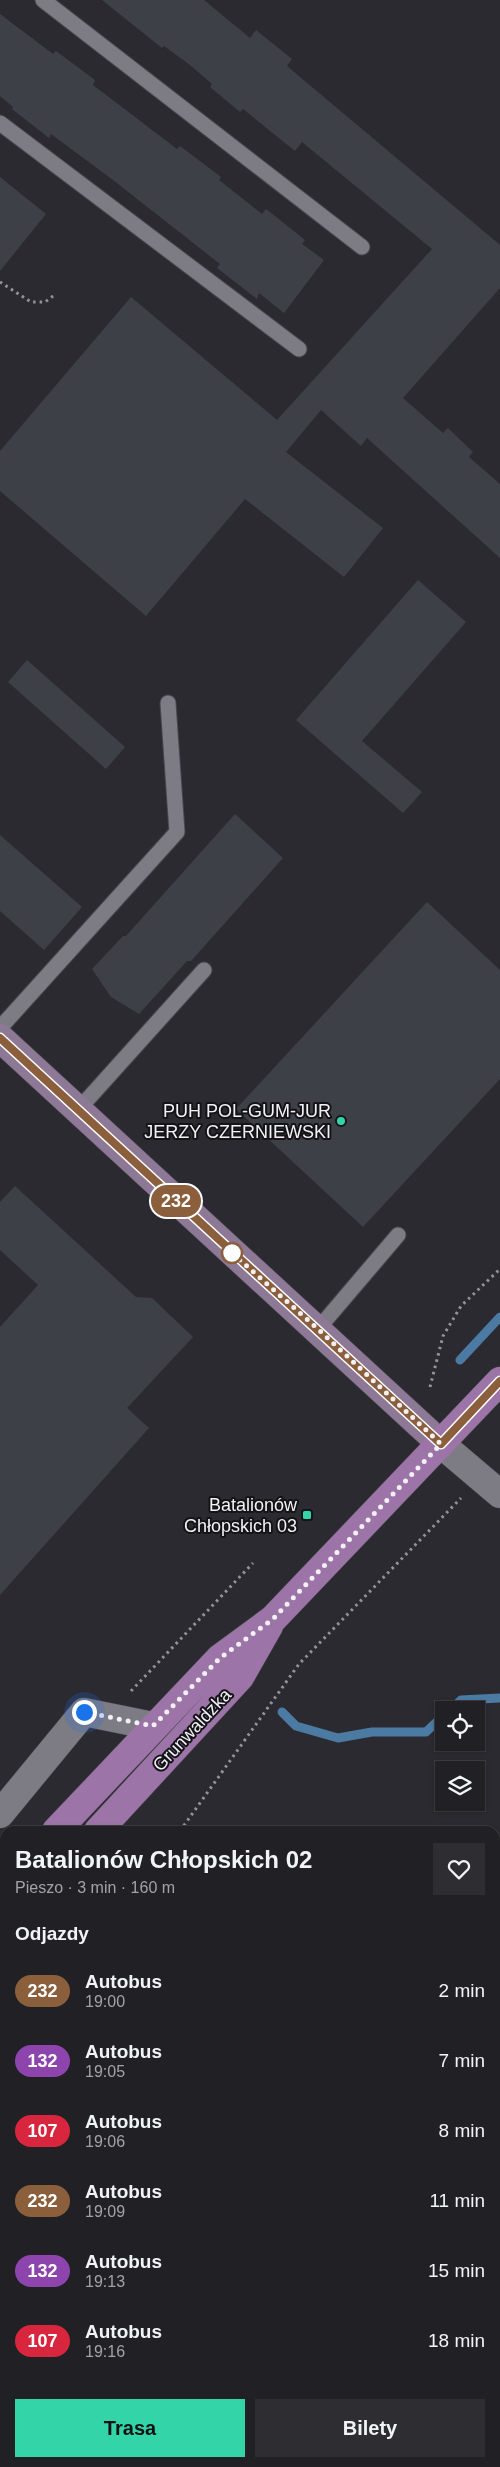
<!DOCTYPE html>
<html lang="pl">
<meta charset="utf-8">
<style>
:root{--surface:#212025;--page:#2d2d32;--text:#f1f3f6;--muted:#a2a3a7;--line:#3e3e42;--accent:#32d4a8}
body{margin:0;font-family:Helvetica,sans-serif;background:var(--page);color:var(--text);height:100vh;display:flex;flex-direction:column;font-size:19px;white-space:nowrap}
*{box-sizing:border-box;margin:0}
p{font-size:16px;color:var(--muted)}
.icon{flex:none;width:28px;height:28px;fill:none;stroke:currentColor;stroke-width:2;stroke-linecap:round;stroke-linejoin:round}
.map{position:relative;flex:1;overflow:hidden}
.side{position:absolute;left:0px;top:1826px;width:500px;height:641px;display:flex;flex-direction:column;background:var(--surface);border-radius:15px 15px 0 0;box-shadow:0 1px 4px #0004,0 0 0 1px var(--line)}
.side>*{flex:none}
.badge{padding:0 10px;border-radius:16px;font-size:18px;line-height:32px}
.buttons{position:absolute;left:435px;top:1701px;display:grid;gap:10px}
.buttons a{display:grid;place-items:center;width:50px;height:50px;border-radius:0px;background:var(--surface);box-shadow:0 1px 4px #0004,0 0 0 1px var(--line);font-size:25px}
.you{position:absolute;width:25px;height:25px;margin:-12px;border:4px solid #fff;border-radius:50%;background:#1a73e8;box-shadow:0 0 0 8px #1a73e833}
.map>.badge{position:absolute;translate:-50% -50%;box-shadow:0 0 0 2px #fff}
h2{padding:0 15px;font-size:19px;line-height:45px}
.round{display:grid;place-items:center;flex:none;width:52px;height:52px;border-radius:0px;background:var(--page)}
.headline{display:flex;align-items:center;justify-content:space-between;height:85px;padding:0 15px}
h1{font-size:24px;font-weight:700;line-height:38px}
.primary-button{display:flex;gap:10px;margin-top:auto;padding:10px 15px}
.primary-button a{flex:1;height:58px;border-radius:0px;background:var(--accent);color:#111;font-size:20px;font-weight:700;line-height:58px;text-align:center}
.primary-button a+a{background:var(--page);color:var(--text)}
ul{padding:0;list-style:none}
li{display:flex;align-items:center;gap:15px;height:70px;padding:0 15px}
li div{flex:1}
li b{display:block;font-size:19px}
li em{font-style:normal}
li .badge{min-width:55px;font-weight:700;text-align:center}
.map>svg:first-child{display:block}
.lines{fill:none;stroke-linecap:round;stroke-linejoin:round}
.stream{stroke:#4b7ba3;stroke-width:9}
.building{fill:#3e4047}
.lane-casing{stroke:#49484e;stroke-width:17}
.street-casing{stroke:#49484e;stroke-width:29}
.secondary-casing{stroke:#49484e;stroke-width:29}
.primary-casing{stroke:#49484e;stroke-width:29}
.path{stroke:#949399;stroke-width:3;stroke-dasharray:2.5 4;stroke-linecap:butt}
.lane{stroke:#7d7b84;stroke-width:15}
.street{stroke:#7d7b84;stroke-width:28}
.secondary{stroke:#8d7896;stroke-width:28}
.primary{stroke:#9d74a8;stroke-width:28}
.line-casing{stroke:#fff;stroke-width:11}
.line{stroke:#8b5e3c;stroke-width:8}
.walk{stroke:#f2f1f6;stroke-width:5;stroke-dasharray:0 9}
.poi-dot{fill:#32d4a8;stroke:#141317;stroke-width:2}
.stop-dot{fill:#fff;stroke:#8b5e3c;stroke-width:2.5}
.labels{text-anchor:middle;dominant-baseline:central;stroke-width:4;stroke-linejoin:round;paint-order:stroke}
.poi-label{font-size:18px;fill:#f2f1f6;stroke:#141317;text-anchor:end}
.street-label{font-size:18px;fill:#f2f1f6;stroke:#141317}
</style>
<div class="map">
<svg width="500" height="2467" viewBox="0 0 500 2467">
<rect width="100%" height="100%" fill="#2c2a31"/>
<g class="lines">
<!-- stream -->
<path class="stream" d="M460,1360L500,1317
M450,1710L461,1700L500,1698
M282,1712L296,1726L338,1738L372,1732H426L444,1715"/>
</g>
<!-- building -->
<path class="building" d="M102,0H204L250,38L256,30L292,59L287,66L500,245V288L403,398L443,433L448,428L473,452L469,457L500,484V558L367,438L361,446L321,410L286,452L383,528L344,577L245,499L146,616L0,491V451L131,297L277,420L432,249L302,142L295,151L243,109L240,112L210,87L212,84L190,65L164,46L162,48Z
M0,14L53,54L56,51L95,80L93,85L177,149L180,146L221,177L219,180L262,214L266,209L305,240L302,244L324,260L284,313L259,293L257,299L217,268L220,264L113,180L51,134L49,138L12,109L13,107L0,96Z
M0,177L46,214L0,271Z
M418,580L466,622L362,741L422,792L403,813L296,720Z
M27,660L125,747L106,769L8,682Z
M235,814L283,858L191,961H187L139,1014L111,997L92,969L123,936H126Z
M0,835L82,907L44,950L0,911Z
M427,902L500,970V1079L363,1227L236,1109Z
M15,1186L136,1297L152,1298L193,1337L127,1408L149,1428L0,1595V1327L38,1285L0,1250V1202Z"/>
<g class="lines">
<defs>
<path id="lane" d="M43,0L362,247
M0,123L299,349
M0,1028L177,832L168,703
M78,1110L204,970
M318,1329L398,1235"/>
<path id="street" d="M441,1444L500,1494
M0,1814L84,1712L153,1726"/>
<path id="secondary" d="M0,1038L441,1444"/>
<path id="primary" d="M56,1831L220,1658L273,1619L500,1381
M98,1831L240,1677L269,1626
M0,1890L5,1885
M0,1937L5,1932"/>
</defs>
<!-- lane casing -->
<use href="#lane" class="lane-casing"/>
<!-- street casing -->
<use href="#street" class="street-casing"/>
<!-- secondary casing -->
<use href="#secondary" class="secondary-casing"/>
<!-- primary casing -->
<use href="#primary" class="primary-casing"/>
<!-- path -->
<path class="path" d="M0,282L31,302H45L53,296
M430,1387L443,1336L461,1306L500,1269
M131,1691L253,1563
M180,1831L299,1664L461,1498
M0,2036L5,2031"/>
<!-- lane -->
<use href="#lane" class="lane"/>
<!-- street -->
<use href="#street" class="street"/>
<!-- secondary -->
<use href="#secondary" class="secondary"/>
<!-- primary -->
<use href="#primary" class="primary"/>
</g>
<g class="lines">
<defs>
<path id="line" d="M0,1038L441,1444L500,1381"/>
</defs>
<!-- line casing -->
<use href="#line" class="line-casing"/>
<!-- line -->
<use href="#line" class="line"/>
<!-- walk -->
<path class="walk" d="M84,1712L153,1726L220,1658L273,1619L441,1444L318,1329L232,1253"/>
</g>
<!-- markers -->
<g class="poi-dot">
<circle cx="341" cy="1121" r="5"/>
<rect x="302" y="1510" width="10" height="10" rx="2.5"/>
</g>
<circle class="stop-dot" cx="232" cy="1253" r="10"/>
<g class="labels">
<!-- poi labels -->
<g class="poi-label">
<text x="331" y="1111">PUH POL-GUM-JUR<tspan x="331" dy="21">JERZY CZERNIEWSKI</tspan></text>
<text x="297" y="1505">Batalionów<tspan x="297" dy="21">Chłopskich 03</tspan></text>
</g>
<!-- street labels -->
<g class="street-label">
<text transform="translate(192 1730) rotate(-47)">Grunwaldzka</text>
</g>
</g>
</svg>
<div class="buttons">
<a><svg class="icon" aria-label="locate" viewBox="0 0 24 24"><circle cx="12" cy="12" r="6"/><path d="M12 2v4M12 18v4M2 12h4M18 12h4"/></svg></a>
<a><svg class="icon" aria-label="layers" viewBox="0 0 24 24"><path d="M12 4l9 5-9 5-9-5zM3 14l9 5 9-5"/></svg></a>
</div>
<div class="you" style="left:84px;top:1712px"></div>
<b class="badge" style="left:176px;top:1201px;background:#8b5e3c;color:#fff">232</b>
<section class="side">
<div class="headline"><div><h1>Batalionów Chłopskich 02</h1><p>Pieszo · 3 min · 160 m</p></div><a class="round"><svg class="icon" aria-label="heart" viewBox="0 0 24 24"><path d="M12 20l-8-8c-3-5 5-10 8-4 3-6 11-1 8 4z"/></svg></a></div>
<h2>Odjazdy</h2>
<ul>
<li><span class="badge" style="background:#8b5e3c;color:#fff">232</span><div><b>Autobus</b><p>19:00</p></div><em>2 min</em></li>
<li><span class="badge" style="background:#8e44ad;color:#fff">132</span><div><b>Autobus</b><p>19:05</p></div><em>7 min</em></li>
<li><span class="badge" style="background:#d7263d;color:#fff">107</span><div><b>Autobus</b><p>19:06</p></div><em>8 min</em></li>
<li><span class="badge" style="background:#8b5e3c;color:#fff">232</span><div><b>Autobus</b><p>19:09</p></div><em>11 min</em></li>
<li><span class="badge" style="background:#8e44ad;color:#fff">132</span><div><b>Autobus</b><p>19:13</p></div><em>15 min</em></li>
<li><span class="badge" style="background:#d7263d;color:#fff">107</span><div><b>Autobus</b><p>19:16</p></div><em>18 min</em></li>
</ul>
<div class="primary-button"><a>Trasa</a><a>Bilety</a></div>
</section>
</div>
